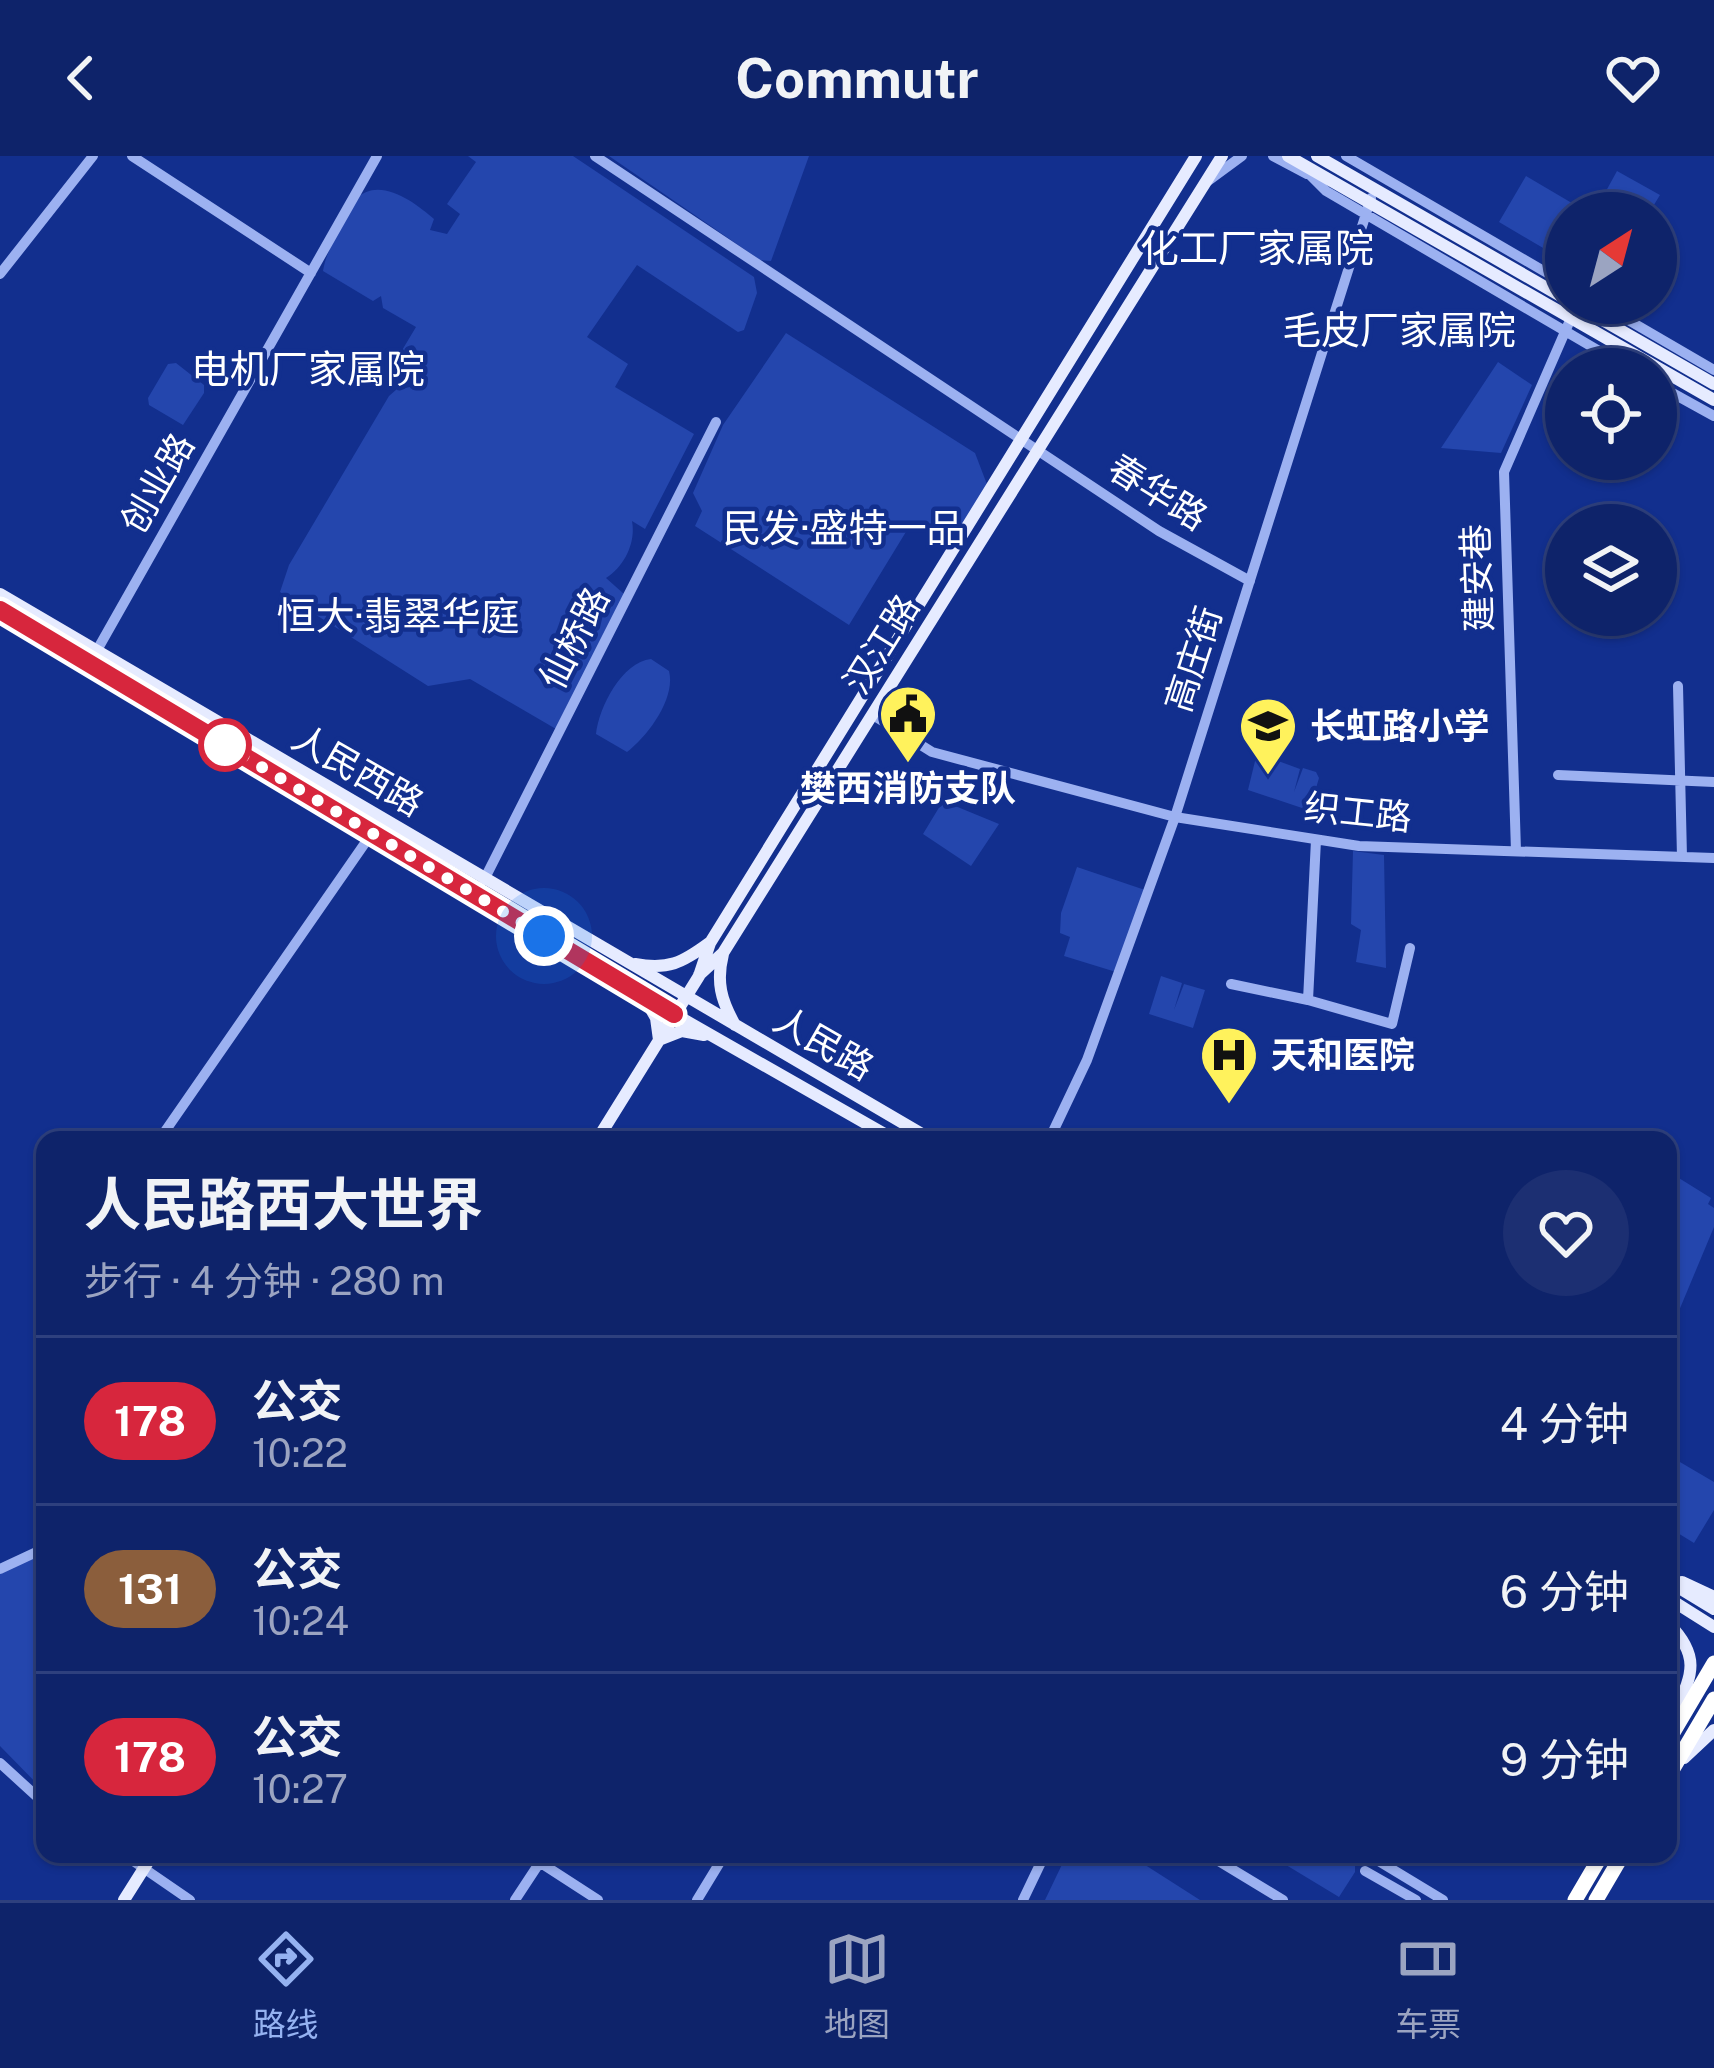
<!DOCTYPE html>
<html lang="zh">
<meta charset="utf-8">
<style>
:root{--surface:#0e236a;--page:#1c2f72;--text:#f1f3f6;--muted:#9ba4c1;--line:#2e407e;--accent:#95b2f1}
body{margin:0;font-family:"Public Sans","Noto Sans SC",sans-serif;background:var(--page);color:var(--text);height:100vh;display:flex;flex-direction:column;font-size:45px;white-space:nowrap}
*{box-sizing:border-box;margin:0}
p{font-size:39px;color:var(--muted)}
.icon{flex:none;width:66px;height:66px;fill:none;stroke:currentColor;stroke-width:2;stroke-linecap:round;stroke-linejoin:round}
.map{position:relative;flex:1;overflow:hidden}
.panel{position:absolute;left:36px;top:975px;width:1641px;height:732px;display:flex;flex-direction:column;background:var(--surface);border-radius:24px;box-shadow:0 3px 9px #0004,0 0 0 3px var(--line)}
.panel>*{flex:none}
.badge{padding:0 24px;border-radius:39px;font-size:42px;line-height:78px}
.needle{width:78px;rotate:36deg}
.buttons{position:absolute;left:1545px;top:36px;display:grid;gap:24px}
.buttons a{display:grid;place-items:center;width:132px;height:132px;border-radius:50%;background:var(--surface);box-shadow:0 3px 9px #0004,0 0 0 3px var(--line);font-size:60px}
.you{position:absolute;width:60px;height:60px;margin:-30px;border:9px solid #fff;border-radius:50%;background:#1a73e8;box-shadow:0 0 0 18px #1a73e833}
.map>.badge{position:absolute;translate:-50% -50%;box-shadow:0 0 0 6px #fff}
.round{display:grid;place-items:center;flex:none;width:126px;height:126px;border-radius:63px;background:var(--page)}
.headline{display:flex;align-items:center;justify-content:space-between;height:204px;padding:0 48px}
h1{font-size:57px;font-weight:700;line-height:90px}
ul{padding:0;list-style:none}
li{display:flex;align-items:center;gap:36px;height:168px;padding:0 48px;border-top:3px solid var(--line)}
li div{flex:1}
li b{display:block;font-size:45px}
li em{font-style:normal}
li .badge{min-width:132px;font-weight:700;text-align:center}
header{display:flex;justify-content:space-between;align-items:center;height:156px;padding:0 48px;background:var(--surface);font-size:54px;font-weight:700}
.tabs{display:flex;justify-content:space-around;align-items:center;height:168px;border-top:3px solid var(--line);background:var(--surface);font-size:33px;color:var(--muted)}
.tabs a{display:grid;justify-items:center;gap:6px}
.tabs .active{color:var(--accent)}
.map>svg:first-child{display:block}
.green{fill:#2446ad}
.lines{fill:none;stroke-linecap:round;stroke-linejoin:round}
.minor{stroke:#9cb1f1;stroke-width:10}
.major{stroke:#e6ebff;stroke-width:12}
.highway{stroke:#fff;stroke-width:15}
.line-casing{stroke:#fff;stroke-width:27}
.line{stroke:#d7263d;stroke-width:18}
.walk{stroke:#fff;stroke-width:12;stroke-dasharray:0 21.6}
.stop-dot{fill:#fff;stroke:#d7263d;stroke-width:6}
.labels{text-anchor:middle;dominant-baseline:central;stroke-width:9;stroke-linejoin:round;paint-order:stroke}
.street-label{font-size:36px;fill:#fff;stroke:#122f8e}
.poi-label{font-size:36px;font-weight:bold;fill:#fff;stroke:#122f8e;text-anchor:start}
.neighbourhood-label{font-size:39px;fill:#fff;stroke:#122f8e}
</style>
<header><svg class="icon" aria-label="back" viewBox="0 0 24 24"><path d="M15 5l-7 7 7 7"/></svg>Commutr<svg class="icon" aria-label="heart" viewBox="0 0 24 24"><path d="M12 20l-8-8c-3-5 5-10 8-4 3-6 11-1 8 4z"/></svg></header>
<div class="map">
<svg width="1714" height="1744" viewBox="0 0 1714 1744">
<rect width="100%" height="100%" fill="#122f8e"/>
<!-- green -->
<path class="green" d="M468,0H573L754,121L757,137L744,174L738,176L637,109L587,181L628,208L615,231L694,278L645,373L632,365C636,386 625,410 606,422L624,438L556,573L470,523L428,530L280,436L289,409L389,240L397,233L417,230L416,225L392,211L416,171L383,152L381,140L373,145L323,115C326,97 334,85 342,69C346,62 350,50 356,43C379,19 416,47 434,63L430,74L447,78L460,58L447,48L476,6Z
M609,0H809L771,105L760,104Z
M1617,15L1660,39L1649,57H1620L1600,46Z
M1526,20L1582,53L1579,57H1566V80L1555,99L1499,66Z
M786,177L975,297L988,331L951,392L912,366L849,469L695,370L702,355L693,337L723,269Z
M1498,206L1532,229L1501,297L1441,292Z
M176,207L204,229V237L183,269L149,249L148,242L168,208Z
M651,503L669,515C676,542 648,580 627,596L596,578C599,551 622,506 651,503Z
M1262,599L1300,613L1294,636L1303,612L1316,616L1319,622L1311,649L1305,653L1248,634L1256,601Z
M943,645L999,668L971,710L923,678Z
M1353,695L1384,699L1386,812L1356,806L1361,774L1351,768Z
M1077,711L1145,734L1116,816L1064,800L1070,781L1060,777L1061,757Z
M1161,820L1182,827L1174,854L1184,828L1205,834L1193,872L1149,858Z
M1674,1019L1711,1042L1708,1048L1714,1052V1071L1668,1181V1028Z
M1668,1299L1714,1326V1354L1694,1387L1668,1371Z
M45,1392V1636L0,1590V1413Z
M1067,1698H1128L1200,1744H1045Z
M1268,1698H1345L1355,1707V1716L1339,1741Z"/>
<g class="lines">
<!-- minor -->
<path class="minor" d="M132,0L311,117
M595,0L1159,375L1250,425
M1273,0L1307,18
M1346,0L1566,128
M1304,13L1326,35L1630,213
M1208,25L1242,0
M0,118L93,0
M1599,147L1714,214
M1656,228L1714,260
M96,496L377,0
M1678,530L1682,701
M873,559L932,596L1175,661L1359,690L1714,702
M1558,619L1714,626
M1316,684L1308,844L1392,868L1410,792
M1516,695L1504,316L1571,162
M484,724L716,266
M1231,828L1308,844
M159,984L372,677
M1049,984L1087,904L1175,661L1371,42
M0,1413L45,1392
M0,1607L45,1648
M123,1698L190,1744
M527,1698L598,1744
M1207,1698L1283,1744
M1367,1698L1443,1744
M1365,1715L1416,1744
M515,1744L540,1706
M697,1744L725,1698
M1023,1744L1045,1698"/>
<!-- major -->
<path class="major" d="M1288,0L1714,244
M1317,0L1566,143
M1573,147L1714,228
M0,438L932,984
M0,454L674,858L895,984
M723,798C716,826 721,844 735,869
M635,808C668,814 682,807 709,787
M699,819L723,797L1222,0
M644,841L656,862L659,884L682,875L704,879
M597,984L699,820L710,787L1196,0
M1668,1425L1714,1453
M1682,1426L1714,1441
M1668,1442L1714,1471
M1668,1467C1708,1507 1686,1527 1668,1572
M1684,1602L1714,1574
M124,1744L153,1698"/>
<!-- highway -->
<path class="highway" d="M1668,1585L1714,1507
M1668,1621L1714,1543
M1575,1744L1602,1698
M1596,1744L1623,1698"/>
</g>
<g class="lines">
<defs>
<path id="line" d="M0,454L674,858"/>
</defs>
<!-- line casing -->
<use href="#line" class="line-casing"/>
<!-- line -->
<use href="#line" class="line"/>
<!-- walk -->
<path class="walk" d="M225,589L544,780"/>
</g>
<!-- icons -->
<defs>
<symbol id="civic-pin" viewBox="-11 -11 22 30"><path d="M0 17L-7.5 6A9.5 9.5 0 1 1 7.5 6Z" fill="#fff25c" stroke="#122f8e"/><path d="M-.6-6.5H3V-4.5H.6V-3L4-1V1h2V6H-6V1h2V-1L-.6-3ZM-1.2 2.5V6h2.4V2.5Z" fill="#111"/></symbol>
<symbol id="university-pin" viewBox="-11 -11 22 30"><path d="M0 17L-7.5 6A9.5 9.5 0 1 1 7.5 6Z" fill="#fff25c" stroke="#122f8e"/><path d="M0-5L7-2L0 1L-7-2ZM-4 1L0 2.5L4 1V4Q0 6-4 4Z" fill="#111"/></symbol>
<symbol id="hospital-pin" viewBox="-11 -11 22 30"><path d="M0 17L-7.5 6A9.5 9.5 0 1 1 7.5 6Z" fill="#fff25c" stroke="#122f8e"/><path d="M-5-5h3v3.5h4V-5h3V5h-3V1.5h-4V5h-3Z" fill="#111"/></symbol>
</defs>
<g fill-rule="evenodd">
<use href="#civic-pin" x="875" y="525" width="66" height="90"/>
<use href="#university-pin" x="1235" y="537" width="66" height="90"/>
<use href="#hospital-pin" x="1196" y="866" width="66" height="90"/>
</g>
<!-- markers -->
<circle class="stop-dot" cx="225" cy="589" r="24"/>
<g class="labels">
<!-- street labels -->
<g class="street-label">
<text transform="translate(157 327) rotate(-60)">创业路</text>
<text transform="translate(1158 336) rotate(32)">春华路</text>
<text transform="translate(1477 422) rotate(-92)">建安巷</text>
<text transform="translate(574 482) rotate(-63)">仙桥路</text>
<text transform="translate(881 488) rotate(-58)">汉江路</text>
<text transform="translate(1193 503) rotate(-72)">高庄街</text>
<text transform="translate(358 614) rotate(30)">人民西路</text>
<text transform="translate(1358 656) rotate(6)">织工路</text>
<text transform="translate(824 887) rotate(30)">人民路</text>
</g>
<!-- poi labels -->
<g class="poi-label">
<text x="1310" y="570">长虹路小学</text>
<text x="908" y="632" text-anchor="middle">樊西消防支队</text>
<text x="1271" y="899">天和医院</text>
</g>
<!-- neighbourhood labels -->
<g class="neighbourhood-label">
<text x="1257" y="92">化工厂家属院</text>
<text x="1399" y="174">毛皮厂家属院</text>
<text x="308" y="213">电机厂家属院</text>
<text x="844" y="372">民发·盛特一品</text>
<text x="398" y="460">恒大·翡翠华庭</text>
</g>
</g>
</svg>
<div class="buttons">
<a><svg class="needle" viewBox="-14 -14 28 28"><path d="M0-13l5 13h-10z" fill="#e53935"/><path d="M0 13l5-13h-10z" fill="#9ba4c1"/></svg></a>
<a><svg class="icon" aria-label="locate" viewBox="0 0 24 24"><circle cx="12" cy="12" r="6"/><path d="M12 2v4M12 18v4M2 12h4M18 12h4"/></svg></a>
<a><svg class="icon" aria-label="layers" viewBox="0 0 24 24"><path d="M12 4l9 5-9 5-9-5zM3 14l9 5 9-5"/></svg></a>
</div>
<div class="you" style="left:544px;top:780px"></div>
<section class="panel">
<div class="headline"><div><h1>人民路西大世界</h1><p>步行 · 4 分钟 · 280 m</p></div><a class="round"><svg class="icon" aria-label="heart" viewBox="0 0 24 24"><path d="M12 20l-8-8c-3-5 5-10 8-4 3-6 11-1 8 4z"/></svg></a></div>
<ul>
<li><span class="badge" style="background:#d7263d;color:#fff">178</span><div><b>公交</b><p>10:22</p></div><em>4 分钟</em></li>
<li><span class="badge" style="background:#8b5e3c;color:#fff">131</span><div><b>公交</b><p>10:24</p></div><em>6 分钟</em></li>
<li><span class="badge" style="background:#d7263d;color:#fff">178</span><div><b>公交</b><p>10:27</p></div><em>9 分钟</em></li>
</ul>
</section>
</div>
<nav class="tabs">
<a class="active"><svg class="icon" aria-label="directions" viewBox="0 0 24 24"><path d="M12 3l9 9-9 9-9-9zM9 14v-3h6M13 9l2 2-2 2"/></svg>路线</a>
<a><svg class="icon" aria-label="map" viewBox="0 0 24 24"><path d="M3 6l6-2 6 2 6-2v14l-6 2-6-2-6 2zM9 4v14M15 6v14"/></svg>地图</a>
<a><svg class="icon" aria-label="tickets" viewBox="0 0 24 24"><path d="M3 7h18v10H3zM15 7v10"/></svg>车票</a>
</nav>
